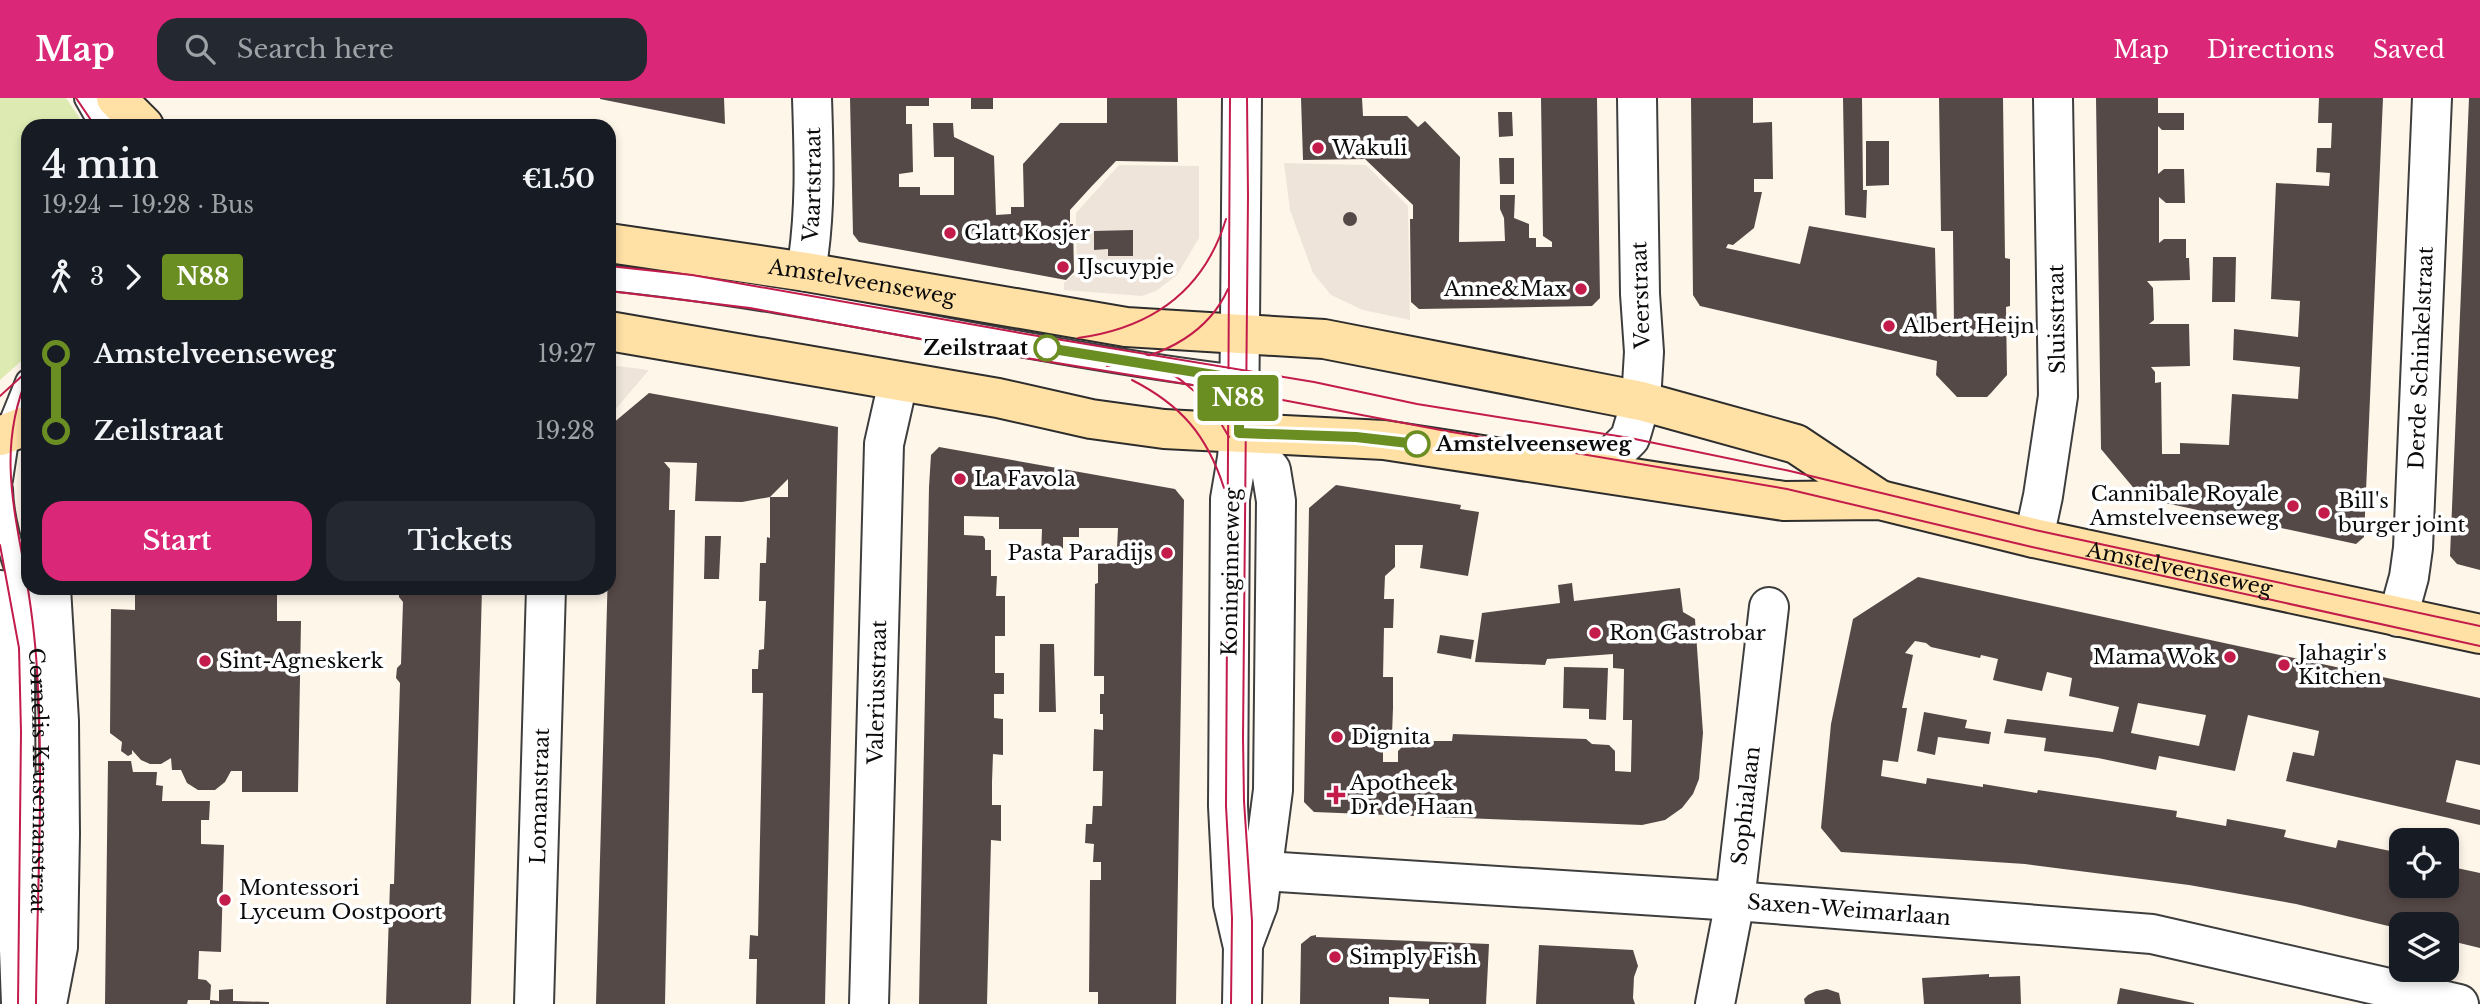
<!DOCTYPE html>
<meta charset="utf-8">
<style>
:root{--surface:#171b24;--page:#242831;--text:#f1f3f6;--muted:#9ea1a6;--accent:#db2777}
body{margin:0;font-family:"Libre Baskerville",serif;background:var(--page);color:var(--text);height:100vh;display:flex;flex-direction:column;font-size:26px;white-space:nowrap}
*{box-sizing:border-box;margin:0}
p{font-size:23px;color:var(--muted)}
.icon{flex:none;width:38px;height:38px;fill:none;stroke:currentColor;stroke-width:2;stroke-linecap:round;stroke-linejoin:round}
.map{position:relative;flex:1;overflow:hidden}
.panel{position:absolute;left:21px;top:21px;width:595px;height:476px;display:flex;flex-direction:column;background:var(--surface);border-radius:21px;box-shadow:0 4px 10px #0003}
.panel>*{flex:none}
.badge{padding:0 14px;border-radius:5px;font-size:24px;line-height:46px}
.fabs{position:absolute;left:2389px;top:730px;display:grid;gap:14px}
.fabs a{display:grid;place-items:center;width:70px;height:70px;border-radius:14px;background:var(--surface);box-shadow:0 4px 10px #0003;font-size:35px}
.map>.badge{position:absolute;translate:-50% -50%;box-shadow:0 0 0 4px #fff}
.legs{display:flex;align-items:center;gap:10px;height:77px;padding:0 21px;font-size:23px}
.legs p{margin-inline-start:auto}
.headline{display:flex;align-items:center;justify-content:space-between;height:119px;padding:0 21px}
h1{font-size:38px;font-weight:600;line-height:52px}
.action{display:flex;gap:14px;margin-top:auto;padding:14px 21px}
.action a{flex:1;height:80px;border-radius:21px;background:var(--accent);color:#fff;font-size:28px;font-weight:600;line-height:80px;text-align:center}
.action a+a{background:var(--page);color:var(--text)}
ul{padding:0 21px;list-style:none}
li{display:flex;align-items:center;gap:24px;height:77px;font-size:26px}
li i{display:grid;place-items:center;width:10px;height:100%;margin:0 9px;background:currentColor}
li i::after{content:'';width:18px;height:18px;margin:-9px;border:5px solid;border-radius:50%;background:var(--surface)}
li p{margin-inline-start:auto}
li:first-child i{background:linear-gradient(#0000 50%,currentColor 0)}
li:last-child i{background:linear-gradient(currentColor 50%,#0000 0)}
header{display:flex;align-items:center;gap:42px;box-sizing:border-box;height:98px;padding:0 35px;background:var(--accent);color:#fff}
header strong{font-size:33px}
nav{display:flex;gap:38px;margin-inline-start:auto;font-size:24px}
.search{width:490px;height:63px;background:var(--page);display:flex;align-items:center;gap:18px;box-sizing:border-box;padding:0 24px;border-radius:21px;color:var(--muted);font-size:26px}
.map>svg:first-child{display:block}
.green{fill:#ddebb2}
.plaza{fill:#eee4d9;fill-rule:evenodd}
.building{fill:#554947;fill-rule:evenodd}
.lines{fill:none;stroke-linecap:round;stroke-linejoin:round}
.service-casing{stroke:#3e3e3e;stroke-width:28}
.minor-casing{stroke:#3e3e3e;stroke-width:42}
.tertiary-casing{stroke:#3e3e3e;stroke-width:42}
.secondary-casing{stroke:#2d2d2d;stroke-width:42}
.service{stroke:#fff;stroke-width:24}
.minor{stroke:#fff;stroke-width:38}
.tertiary{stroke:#fff;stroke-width:38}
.secondary{stroke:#ffe0a5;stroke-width:38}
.tram{stroke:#c31c4b;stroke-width:2}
.line-1-casing{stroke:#fff;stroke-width:16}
.line-1{stroke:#6b8e23;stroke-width:10}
.poi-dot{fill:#c31c4b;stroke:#fff;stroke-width:2.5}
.stop-1-dot{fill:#fff;stroke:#6b8e23;stroke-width:3.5}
.labels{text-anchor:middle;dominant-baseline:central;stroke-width:7;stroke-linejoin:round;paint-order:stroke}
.poi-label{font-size:21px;fill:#0b0b0b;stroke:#fff;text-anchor:start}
.street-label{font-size:21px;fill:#0b0b0b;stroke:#fff}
.stop-label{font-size:21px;font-weight:bold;fill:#0b0b0b;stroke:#fff;text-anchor:end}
</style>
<header>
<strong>Map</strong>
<div class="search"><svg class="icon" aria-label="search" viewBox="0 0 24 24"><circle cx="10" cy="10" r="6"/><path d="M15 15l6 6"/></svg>Search here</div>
<nav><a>Map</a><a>Directions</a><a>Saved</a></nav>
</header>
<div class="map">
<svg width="2480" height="906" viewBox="0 0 2480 906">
<rect width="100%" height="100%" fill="#fff6ea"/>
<!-- green -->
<path class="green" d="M0,0H66L85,28H28V257L0,282Z"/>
<!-- plaza -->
<path class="plaza" d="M1284,65L1366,67L1408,108L1410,222L1363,212L1331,197L1313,175L1290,112Z
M1119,67L1199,68V140L1177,177L1156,193L1142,198L1064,192V185L1077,174L1076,115ZM1133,132V158H1109L1108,151H1094L1108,133Z
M609,267L649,272L609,319Z"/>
<!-- building -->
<path class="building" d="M600,0H724L725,26L600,1Z
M850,0H929V8H906V26H912L913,74L899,76V89H920V97H954V59H934L933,25H953L954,39L994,58L996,117L1011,116V109H1024L1023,66L1060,25H1107V0H1177L1178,64L1116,63L1091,89L1070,112V126H1073L1074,174L1066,182L859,144L853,136Z
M971,0H993V11H971Z
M1301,0H1362L1363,18H1407L1418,29L1425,23L1460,59L1459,144L1505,143L1504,120L1500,111V97H1515L1514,120L1529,126V140H1536V149H1552V144L1543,138L1541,0H1597L1600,200L1592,208L1419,211L1411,204L1410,121H1413V107L1365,61L1303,62Z
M1691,0H1753V25L1772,24L1773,81H1754V94H1762L1754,130L1733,147L1728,146L1726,150L1800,166L1809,128L1935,150L1937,231H1954L1953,133H1941L1939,0H2003L2005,160L2010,161V208L2006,209L2007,277L1991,295L1987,299H1957L1936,277L1937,263L1700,208L1693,197Z
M1843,0H1862L1863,92H1867L1866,120L1845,117Z
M2096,0H2158V15H2184V32H2162L2158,28V76L2164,71H2184L2185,105H2166L2159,99V145L2164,141H2186V160H2189L2190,182L2147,183L2153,190L2154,222L2149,226H2189L2190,268L2151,269L2155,274V285L2161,284L2162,356H2180V345L2229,347L2232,296L2298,301L2300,269L2233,262L2234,231L2298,239L2300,203L2271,201L2276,85L2329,88L2330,75L2316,74L2317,50H2331L2332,25H2318L2319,0H2383L2364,439L2356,446L2142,400L2101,351Z
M2469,0H2480V472L2457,466L2450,458Z
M1498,14H1512L1513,38L1499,39Z
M1866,43H1889V87L1866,88Z
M1499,60H1514V86H1500Z
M1343 121a7 7 0 1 1 14 0a7 7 0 1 1-14 0Z
M1133,132V158H1108V151L1094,152V133Z
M2213,159H2236L2235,204H2212Z
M649,295L838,329L825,906H756L757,861H749L750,837L758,838L763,595H752V571H758L759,552L764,551L766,503H759L760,465H766L767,439L770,440V399L742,404L695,403L697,365L664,364L670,371L669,412H675L665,906H596L612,326ZM788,381V399H770Z
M939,349L1175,391L1184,402L1176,906H1098V894H1089L1090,782H1101V764H1093L1094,746L1085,745L1086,726H1092L1093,708H1102L1103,673H1093L1094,631L1103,632V616H1100V596H1104V578H1094L1095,486L1098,485V465L1107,466L1108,451H1117L1118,430H1079V439H1063V460H1041L1042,431H999V419L964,418V437L983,438L985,441V452H991V478H997L996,498H1005V538H995V575H1004V596H994V620L1003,621V657L993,656L992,684V707H1001V743L991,742L987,906H919L929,389L931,357Z
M1336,387L1461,407L1460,411L1479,414L1468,478L1420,470L1423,447H1395V469L1385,478L1384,501H1394L1393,530H1384L1383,579H1393V610L1392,637H1383V664H1398V653L1402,649H1429V643H1452L1453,636L1586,641L1592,646L1609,647L1615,653V673L1631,674L1632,622H1623L1624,571L1613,570V556L1547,561L1545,567L1475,564L1482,515L1560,505L1558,487L1572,485L1574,503L1680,490L1683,514L1695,521L1703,635L1699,681L1693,696L1682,710L1665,722L1642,727L1314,714L1304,704L1309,410Z
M705,438H721L719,481H704Z
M1918,479L2480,600V667L2456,662L2446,704L2480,712V727L2286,683L2293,654L2314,658L2319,633L2248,617L2235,673L2159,658L2156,672L2098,660L2044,653L2046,640L2004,635L2007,621L2113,634L2119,609L2069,598L2072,580L2047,574L2042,593L1993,582L1998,561L1981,557L1980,560L1931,549L1926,545L1915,543L1905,555L1913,557L1902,610H1907L1898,664L1883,662L1881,678L1926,686L1927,680L1983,689V686L2037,695L2038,692L2177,713L2176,719L2226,728L2227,721L2286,732L2284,739L2336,750L2338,742L2400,755L2401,788H2446V775L2450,776L2452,769L2480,775V850L2447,842L2446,826H2401V831L2296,806L2189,787L2025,766L1841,754L1821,730L1831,626L1853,521ZM2138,605L2206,617L2199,648L2131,635Z
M135,490H277V523H301L298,694H242V673H231L225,684L215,692H198L187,685L181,672H172L171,660L161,666H150L141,662L132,652V656L128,658L121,653L122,644L110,635L111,511L135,512Z
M399,490H482L471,906H386L390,786H394L400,585L396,580L397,570L401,566L403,504L399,499Z
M1440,537L1474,542L1471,561L1437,555Z
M1040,546H1054L1056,614H1039Z
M1564,569L1608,570L1606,622L1589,621V611L1563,610Z
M1924,614L1967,622L1965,630L1991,634L1989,646L1938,639L1935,657L1917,653Z
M108,663H131L133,674H157L156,687L163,688L162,703H210L209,722H201V746L224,747L221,854L199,853L198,881L206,882L211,887L210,902L219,903V892L233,891V903L269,904V906H210V902H188L187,906H105Z
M1316,837V839L1489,846L1486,906H1429V901L1389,899V906H1300L1301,846L1311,838Z
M1539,847L1633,852L1638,868L1634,879L1633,900L1635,906H1536Z
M1989,876V879L2020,878L2021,906H1924L1922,880Z
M2120,890L2194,905V906H2117Z
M1827,891L1839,895L1841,906H1805L1804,901L1808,897L1816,893Z"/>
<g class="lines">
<defs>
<path id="service" d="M87,0L103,28
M609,180C821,201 1028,255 1239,280
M0,382L7,336L28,284
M0,391C1,438 24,482 34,527C37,537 37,549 38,559
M35,874L39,831L41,686"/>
<g id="minor">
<path id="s1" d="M806,174C816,116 814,59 812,0"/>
<path d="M1588,371L1610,360L1630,340L1641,303L1644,254L1640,196L1637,0"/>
<path d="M2034,440L2043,398L2058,298L2053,0"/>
<path id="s2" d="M2398,519L2409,479L2413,450L2432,0"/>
<path id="s3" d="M1231,766L1264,773L1735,803L2152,836L2459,906"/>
<path id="s4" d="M534,906L546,490"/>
<path id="s5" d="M869,906L884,346L898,284"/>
<path id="s6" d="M1715,906L1735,803L1769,509"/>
</g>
<path id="tertiary" d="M1242,0L1239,335L1237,360L1230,401L1228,708L1233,806L1243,849L1242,906
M1239,335L1271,372L1276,403L1273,692L1258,807L1243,847
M0,492L10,515L15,569L16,771L21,906
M47,906L58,849L60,736L59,623L51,490"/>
<g id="secondary">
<path d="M116,0L144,28"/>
<path id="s7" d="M609,145L806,174L1126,229L1324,241L1641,303L1796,346L1880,402"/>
<path id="s8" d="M609,233L998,300L1091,321L1164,331L1384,342L1784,403L1880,402L2034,440L2480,536"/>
<path d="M0,338L28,327"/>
</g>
</defs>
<!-- service casing -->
<use href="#service" class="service-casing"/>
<!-- minor casing -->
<use href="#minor" class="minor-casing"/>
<!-- tertiary casing -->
<use href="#tertiary" class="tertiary-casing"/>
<!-- secondary casing -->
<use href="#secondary" class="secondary-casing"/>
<!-- service -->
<use href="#service" class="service"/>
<!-- minor -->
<use href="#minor" class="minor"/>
<!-- tertiary -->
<use href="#tertiary" class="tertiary"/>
<!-- secondary -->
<use href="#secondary" class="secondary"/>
<!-- tram -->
<g class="tram">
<path d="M76,0L95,28"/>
<path d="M1230,0L1226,708L1232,820L1231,906"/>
<path d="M1247,0L1248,98L1243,640L1244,703L1252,823V906"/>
<path d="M609,168L692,177L1032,237L1314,284L1417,306L1630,340L1790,373L2035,432L2480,528"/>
<path d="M609,193L750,210L1020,259L1272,300L1446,333L1787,391L2032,449L2480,548"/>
<path d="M1078,240C1151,230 1204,193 1226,121"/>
<path d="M1144,260C1182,278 1209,302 1229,339"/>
<path d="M1107,268C1156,260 1206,240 1228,191"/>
<path id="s9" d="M28,277C0,343 11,398 24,467C30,501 35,537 37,572C44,682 37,796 36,906"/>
<path d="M1132,282C1181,307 1207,337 1224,390"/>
<path d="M0,298L23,277"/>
<path d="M0,447L19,550L21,634L18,906"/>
</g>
</g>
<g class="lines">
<defs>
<path id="line-1" d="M1047,250L1239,281V335L1356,339L1417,346"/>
</defs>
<!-- line-1 casing -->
<use href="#line-1" class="line-1-casing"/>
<!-- line-1 -->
<use href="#line-1" class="line-1"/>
</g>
<!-- markers -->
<g class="poi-dot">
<circle cx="1318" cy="50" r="7"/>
<circle cx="950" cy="135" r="7"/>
<circle cx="1063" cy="169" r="7"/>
<circle cx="1581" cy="191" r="7"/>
<circle cx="1889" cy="228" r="7"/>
<circle cx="960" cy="381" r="7"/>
<circle cx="2293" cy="408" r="7"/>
<circle cx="2324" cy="415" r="7"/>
<circle cx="1167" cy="455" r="7"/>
<circle cx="1595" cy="535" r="7"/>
<circle cx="2230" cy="559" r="7"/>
<circle cx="205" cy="563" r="7"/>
<circle cx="2284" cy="567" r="7"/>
<circle cx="1337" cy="639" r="7"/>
<path d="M1332.5 686.5h7v7h7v7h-7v7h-7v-7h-7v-7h7z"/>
<circle cx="225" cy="802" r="7"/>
<circle cx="1335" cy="859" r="7"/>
</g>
<g class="stop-1-dot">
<circle cx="1047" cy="250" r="12"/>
<circle cx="1417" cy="346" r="12"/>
</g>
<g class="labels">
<!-- poi labels -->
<g class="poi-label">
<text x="1332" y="50">Wakuli</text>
<text x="964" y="135">Glatt Kosjer</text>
<text x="1077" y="169">IJscuypje</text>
<text x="1567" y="191" text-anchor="end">Anne&amp;Max</text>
<text x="1903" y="228">Albert Heijn</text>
<text x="974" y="381">La Favola</text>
<text x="2279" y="396" text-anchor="end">Cannibale Royale<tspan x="2279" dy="24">Amstelveenseweg</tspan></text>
<text x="2338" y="403">Bill's<tspan x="2338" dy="24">burger joint</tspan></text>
<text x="1153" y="455" text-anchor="end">Pasta Paradijs</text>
<text x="1609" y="535">Ron Gastrobar</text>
<text x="2298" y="555">Jahagir's<tspan x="2298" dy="24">Kitchen</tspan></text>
<text x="2216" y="559" text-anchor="end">Mama Wok</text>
<text x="219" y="563">Sint-Agneskerk</text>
<text x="1351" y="639">Dignita</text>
<text x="1350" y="685">Apotheek<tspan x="1350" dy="24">Dr de Haan</tspan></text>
<text x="239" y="790">Montessori<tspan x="239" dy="24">Lyceum Oostpoort</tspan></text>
<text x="1349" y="859">Simply Fish</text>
</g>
<!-- street labels -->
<g class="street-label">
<text stroke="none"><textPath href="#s1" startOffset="88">Vaartstraat</textPath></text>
<text stroke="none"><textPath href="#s7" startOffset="256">Amstelveenseweg</textPath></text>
<text transform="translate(1641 197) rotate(-92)">Veerstraat</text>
<text transform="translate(2057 221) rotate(-91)">Sluisstraat</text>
<text stroke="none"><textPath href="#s2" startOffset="261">Derde Schinkelstraat</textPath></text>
<text stroke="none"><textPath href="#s8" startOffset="1592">Amstelveenseweg</textPath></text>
<text transform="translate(1231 474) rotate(-89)">Koninginneweg</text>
<text stroke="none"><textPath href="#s5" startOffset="312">Valeriusstraat</textPath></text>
<text stroke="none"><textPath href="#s9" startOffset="410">Cornelis Krusemanstraat</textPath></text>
<text stroke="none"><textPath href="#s4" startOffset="208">Lomanstraat</textPath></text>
<text stroke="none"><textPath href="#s6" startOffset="201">Sophialaan</textPath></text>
<text stroke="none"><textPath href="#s3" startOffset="620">Saxen-Weimarlaan</textPath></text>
</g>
<!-- stop labels -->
<g class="stop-label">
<text x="1028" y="250">Zeilstraat</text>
<text x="1436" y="346" text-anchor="start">Amstelveenseweg</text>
</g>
</g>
</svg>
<div class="fabs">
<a><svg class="icon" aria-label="locate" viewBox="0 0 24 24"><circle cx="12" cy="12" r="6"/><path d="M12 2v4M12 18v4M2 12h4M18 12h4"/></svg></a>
<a><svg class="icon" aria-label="layers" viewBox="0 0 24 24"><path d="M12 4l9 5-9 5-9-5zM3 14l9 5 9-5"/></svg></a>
</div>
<b class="badge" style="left:1238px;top:300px;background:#6b8e23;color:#fff">N88</b>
<section class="panel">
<div class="headline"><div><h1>4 min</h1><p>19:24 – 19:28 · Bus</p></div><b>€1.50</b></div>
<div class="legs"><svg class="icon" aria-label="walk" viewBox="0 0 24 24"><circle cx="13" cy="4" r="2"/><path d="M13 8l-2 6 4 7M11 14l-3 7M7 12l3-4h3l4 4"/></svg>3<svg class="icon" aria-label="forward" viewBox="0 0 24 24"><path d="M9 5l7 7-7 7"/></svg><b class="badge" style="background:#6b8e23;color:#fff">N88</b></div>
<ul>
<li><i style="color:#6b8e23"></i><b>Amstelveenseweg</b><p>19:27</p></li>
<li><i style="color:#6b8e23"></i><b>Zeilstraat</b><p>19:28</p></li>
</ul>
<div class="action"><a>Start</a><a>Tickets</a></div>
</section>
</div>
